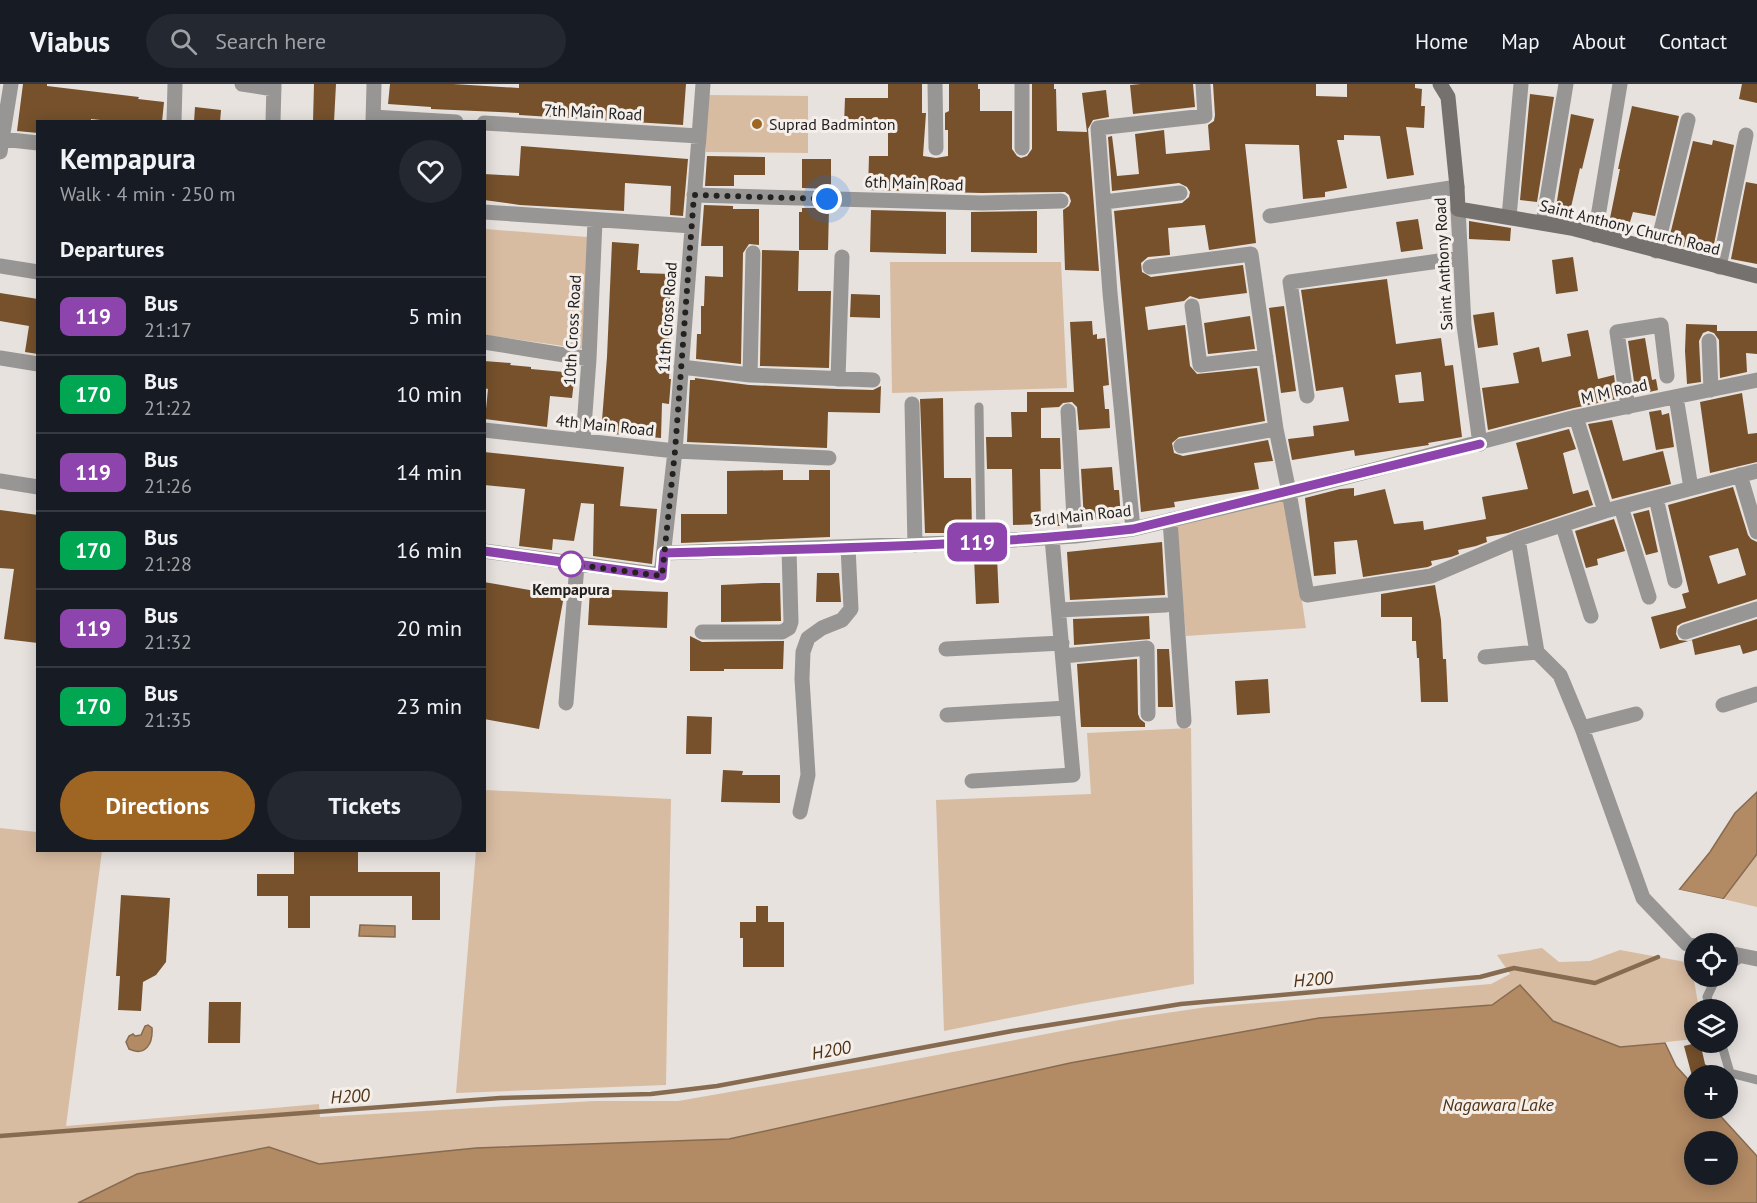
<!DOCTYPE html>
<meta charset="utf-8">
<style>
:root{--surface:#171b24;--page:#242831;--text:#f1f3f6;--muted:#9ea1a6;--line:#363941;--accent:#9e6523}
body{margin:0;font-family:"PT Sans",sans-serif;background:var(--page);color:var(--text);height:100vh;display:flex;flex-direction:column;font-size:22px;white-space:nowrap}
*{box-sizing:border-box;margin:0}
p{font-size:20px;color:var(--muted)}
.icon{flex:none;width:33px;height:33px;fill:none;stroke:currentColor;stroke-width:2;stroke-linecap:round;stroke-linejoin:round}
.map{position:relative;flex:1;overflow:hidden}
.panel{position:absolute;left:36px;top:36px;width:450px;height:732px;display:flex;flex-direction:column;background:var(--surface);border-radius:0px;box-shadow:0 3px 15px #0003}
.panel>*{flex:none}
.badge{padding:0 12px;border-radius:9px;font-size:21px;line-height:39px}
.fabs{position:absolute;left:1684px;top:849px;display:grid;gap:12px}
.fabs a{display:grid;place-items:center;width:54px;height:54px;border-radius:50%;background:var(--surface);box-shadow:0 3px 15px #0003;font-size:30px}
.you{position:absolute;width:30px;height:30px;margin:-15px;border:4px solid #fff;border-radius:50%;background:#1a73e8;box-shadow:0 0 0 9px #1a73e833}
.map>.badge{position:absolute;translate:-50% -50%;box-shadow:0 0 0 3px #fff}
h2{padding:0 24px;font-size:22px;line-height:54px}
.round{display:grid;place-items:center;flex:none;width:63px;height:63px;border-radius:32px;background:var(--page)}
.overview{display:flex;align-items:center;justify-content:space-between;height:102px;padding:0 24px}
h1{font-size:28px;font-weight:600;line-height:45px}
.button{display:flex;gap:12px;margin-top:auto;padding:12px 24px}
.button a{flex:1;height:69px;border-radius:36px;background:var(--accent);color:#fff;font-size:24px;font-weight:600;line-height:69px;text-align:center}
.button a+a{background:var(--page);color:var(--text)}
ul{padding:0;list-style:none}
li{display:flex;align-items:center;gap:18px;height:78px;padding:0 24px;border-top:2px solid var(--line)}
li div{flex:1}
li b{display:block;font-size:22px}
li em{font-style:normal}
li .badge{min-width:66px;font-weight:700;text-align:center}
header{display:flex;align-items:center;gap:36px;box-sizing:border-box;height:84px;padding:0 30px;background:var(--surface);border-bottom:2px solid var(--line)}
header strong{font-size:28px}
nav{display:flex;gap:33px;margin-inline-start:auto;font-size:21px}
.search{width:420px;height:54px;background:var(--page);display:flex;align-items:center;gap:15px;box-sizing:border-box;padding:0 21px;border-radius:33px;color:var(--muted);font-size:22px}
.map>svg:first-child{display:block}
.green{fill:#d8bca2}
.water{fill:#b28a64;stroke:#876b50;stroke-width:1.5;fill-rule:evenodd}
.pier{fill:#e7e2de}
.lines{fill:none;stroke-linecap:round;stroke-linejoin:round}
.stream{stroke:#876b50;stroke-width:4.5}
.building{fill:#76512c;fill-rule:evenodd}
.lane{stroke:#989694;stroke-width:9}
.street{stroke:#989694;stroke-width:15}
.secondary{stroke:#74716e;stroke-width:15}
.line-casing{stroke:#fff;stroke-width:14}
.line{stroke:#8e44ad;stroke-width:9}
.walk{stroke:#242221;stroke-width:6;stroke-dasharray:0 10.8}
.poi-dot{fill:#9e6523;stroke:#f4efeb;stroke-width:2}
.stop-dot{fill:#fff;stroke:#8e44ad;stroke-width:3}
.labels{text-anchor:middle;dominant-baseline:central;stroke-width:6;stroke-linejoin:round;paint-order:stroke}
.street-label{font-size:16px;fill:#242221;stroke:#f4efeb}
.poi-label{font-size:16px;fill:#242221;stroke:#f4efeb;text-anchor:start}
.stop-label{font-size:16px;font-weight:bold;fill:#242221;stroke:#f4efeb}
.water-label{font-size:18px;font-style:italic;fill:#503315;stroke:#f4efeb}
</style>
<header>
<strong>Viabus</strong>
<div class="search"><svg class="icon" aria-label="search" viewBox="0 0 24 24"><circle cx="10" cy="10" r="6"/><path d="M15 15l6 6"/></svg>Search here</div>
<nav><a>Home</a><a>Map</a><a>About</a><a>Contact</a></nav>
</header>
<div class="map">
<svg width="1757" height="1119" viewBox="0 0 1757 1119">
<rect width="100%" height="100%" fill="#e7e2de"/>
<!-- green -->
<path class="green" d="M706,11L808,12V69L706,68Z
M485,145L587,153L585,265L485,251Z
M890,178H1061L1067,304L892,309Z
M1287,415L1306,544L1186,552L1175,440Z
M1191,644L1194,900L1080,920L944,947L936,716L1091,710L1087,649Z
M485,706L671,715L666,1001L456,1009L476,767L484,766Z
M0,744L37,748L38,766L102,767L66,1042L319,1020L320,1033L594,1017H678L874,983L1119,936L1207,923L1491,900L1510,890L1497,871L1542,864L1559,878L1590,877L1620,866L1691,879L1699,925L1695,926V955L1620,963L1553,937L1520,901L1492,921L1319,934L1070,979L729,1055L476,1064L319,1080L269,1063L137,1090L78,1119H0Z
M1757,770V823L1723,815Z"/>
<!-- water -->
<path class="water" d="M1757,708V770L1723,815L1679,806L1710,768L1735,729Z
M360,841L395,842V853L359,852Z
M1520,901L1553,937L1620,963L1665,959L1676,982L1695,1003V1024L1714,1025L1757,1072V1119H78L137,1090L269,1063L319,1080L476,1064L729,1055L1070,979L1319,934L1492,921ZM1695,1058H1728V1090H1695Z
M148,941L152,944C153,959 146,973 129,965L126,958L129,952L133,950L135,952L141,951L145,942Z"/>
<!-- pier -->
<path class="pier" d="M1676,805L1723,815L1727,816L1723,818L1678,809Z"/>
<g class="lines">
<!-- stream -->
<path class="stream" d="M0,1052L500,1014L651,1010L717,1002L1012,947L1181,920L1480,893L1514,884L1595,899L1658,873"/>
</g>
<!-- building -->
<path class="building" d="M23,0H47V2L139,13L138,15L164,18L162,38H119L91,35V38H38V49L17,47Z
M314,0H336L334,38H313Z
M390,0H453L519,4V0H686L683,41L519,31V29L431,25V23L388,20Z
M888,0H922V29H926L923,72L936,74L948,72V46H945V29L949,27V0H978V5H980V27H1012V65L1017,72L1021,74L1027,72L1032,65V0H1054V5H1056L1057,47L1087,48L1082,9L1106,6L1109,33L1093,36L1088,45L1099,187L1065,186L1063,126L1069,122L1071,117L1069,111L1065,108L982,109L868,106L869,72H888V41H844L845,14H888Z
M1141,0H1193L1195,23L1133,30L1130,1Z
M1213,0H1316V12L1347,13V0H1415V4L1422,5L1421,22H1425L1424,44L1406,43L1414,91L1387,95L1380,52L1344,51V56H1337L1347,104L1325,108V113L1303,115L1299,61L1245,60L1256,159L1209,166L1205,141L1168,144L1170,171L1148,173L1141,179L1142,188L1151,193L1243,181L1247,209L1199,215L1190,212L1184,217L1145,223L1148,246L1185,241L1190,282L1197,290L1257,284L1265,337L1179,353L1172,359L1174,369L1183,372L1268,356L1273,377L1254,379L1259,405L1174,418L1175,423L1141,428L1114,127L1182,119L1189,113L1190,108L1187,103L1179,99L1112,107L1108,53L1112,52L1117,92L1139,90L1135,50L1164,46L1166,70L1210,66L1208,41L1214,37L1215,31Z
M1742,0H1757V19L1739,15Z
M1530,10L1554,13L1537,118L1520,116Z
M1632,22L1679,32L1655,132L1633,128L1627,148L1608,144L1620,85H1618Z
M195,23L221,26L220,38H194Z
M1571,30L1594,35L1582,85L1580,84L1569,132L1555,129Z
M1713,56L1734,61L1712,170L1668,159L1693,57L1712,61Z
M521,62L688,75L683,132L670,131L671,102L625,99L624,127L520,121L484,116V90L519,92Z
M707,72L765,73V91H734V102H705Z
M802,75H831V105L802,104Z
M1746,98L1757,100V180L1731,175Z
M704,121L733,122V125H759V161L749,160L743,169L741,280L696,275L697,250H701V222H704L705,192L723,193V162H701Z
M802,124H829L828,166H799V128H802Z
M871,126L946,128V170L870,168Z
M1037,127V169L971,168V128Z
M1418,135L1423,165L1401,168L1396,138Z
M1469,137L1511,144L1510,157L1469,155Z
M612,158L639,160L637,186H640V189L671,190L668,277H670L669,295H671L669,320L662,319L661,354L601,349L607,273Z
M762,166L799,167L798,207H831L829,284L760,282Z
M1573,173L1578,207L1556,210L1552,176Z
M1387,195L1396,260L1441,254L1445,282L1453,281L1462,353L1428,359L1429,361L1355,372L1354,366L1292,376L1288,355L1314,352L1313,342L1349,337L1343,303L1316,307L1301,206ZM1421,288L1424,317L1399,319L1395,291Z
M0,209L38,215V270L25,268L29,242L0,237Z
M851,210L880,211V234L850,233Z
M1284,222L1296,307L1281,309L1269,224Z
M1494,228L1498,261L1478,264L1473,231Z
M1250,232L1255,265L1208,270L1204,239Z
M1092,237L1093,251L1097,250V255L1105,254L1109,301L1103,302L1105,325H1109L1110,344L1079,346L1077,323L1072,318L1063,319L1059,323L1041,324V354H1060L1061,385H1040L1041,440L1013,441L1012,385H987L986,353H1012L1011,328H1027V308H1074L1070,238Z
M1686,240L1717,241V247H1757V270L1746,269L1747,288L1720,294L1719,256L1714,249L1708,247L1703,249L1699,257L1701,298L1687,300L1685,267Z
M1588,246L1598,295L1614,291L1617,315L1574,324L1488,346L1482,304L1519,299L1513,269L1539,263L1542,278L1571,272L1567,250Z
M1645,254L1652,296L1656,295L1658,306L1636,311L1628,257Z
M484,277L511,279L510,281L531,283V285L575,289L572,314L550,312L547,343L485,335L488,305L484,304Z
M695,294L749,301L837,305L873,306L881,302L880,329L828,328L827,364L687,358L690,296H695Z
M1742,309L1748,350L1757,349V378L1710,389L1700,318Z
M943,314L944,394H971L972,449H925L920,315Z
M1661,326L1662,331L1669,329L1674,363L1656,366L1649,328Z
M1612,336L1623,377L1663,367L1671,400L1612,415L1588,340Z
M1569,345L1576,365L1563,369L1573,410L1588,406L1593,421L1508,449L1486,453L1487,458L1476,462L1458,466L1459,470L1451,473L1431,477L1432,481L1428,483L1363,493L1357,456L1334,458L1336,490L1314,492L1305,414L1340,405L1354,404V412L1385,405L1394,440L1423,437L1424,446L1486,435L1482,413L1528,405L1516,359Z
M484,368L624,383L620,422L657,425L652,480L593,472L594,420L581,419L574,457L553,455L552,466L519,462L525,405L484,401Z
M1112,383L1114,406H1119L1121,434L1084,436L1081,385Z
M783,386V396H809V386H830V453L681,459V430H727V387Z
M1733,403L1748,451L1751,455L1757,458V515L1682,539L1677,542L1676,550L1679,556L1688,557L1757,535V566L1743,570L1740,561L1695,571L1692,556L1660,565L1651,533L1686,524L1682,510L1689,508L1668,421ZM1738,464L1746,491L1718,500L1709,472Z
M0,426L38,431V559L4,555L14,485L0,484Z
M1649,426L1658,468L1646,471L1633,430Z
M1046,430H1064L1065,442H1046Z
M1614,435L1625,467L1597,475L1598,481L1586,484L1575,447Z
M1162,458L1165,511L1070,516L1067,468Z
M997,472L999,519L976,520L974,473Z
M817,489H839L841,518H816Z
M484,498L564,512L539,645L484,635Z
M763,499H780L781,537L721,538V501Z
M1435,501L1441,536L1443,575H1446L1448,618H1421L1419,574H1417L1416,557H1412V533H1381V510Z
M590,505L668,508L667,544L588,541Z
M1149,532L1150,555L1074,561L1073,535Z
M690,552L702,558L784,557L783,585H724V587H690Z
M1157,565H1169L1173,623H1158Z
M1137,575L1138,630L1140,635L1145,639V643H1081L1077,580Z
M1268,595L1270,629L1237,631L1235,597Z
M687,632L712,633L711,670H686Z
M723,686L743,687L742,691H780V719L721,718Z
M294,766H358V788H440V836H412V812H310V844H288V812H257V790H294Z
M121,811L170,814L166,878L156,891L143,898L141,927L118,926L120,892H116Z
M756,822H768V838H784V883H743V854H740V838H756Z
M209,918H241L240,959H208Z
M1700,958L1705,980L1718,992H1692L1684,962Z"/>
<g class="lines">
<!-- lane -->
<path class="lane" d="M979,323L981,458
M1728,883L1742,873
M1711,926L1707,913L1717,892
M1721,958L1730,989L1757,996"/>
<!-- street -->
<path class="street" d="M242,0L274,5
M935,0L936,64
M373,33L456,38
M174,38L175,0
M273,38L274,0
M373,38L374,0
M484,39L699,52
M2,55L38,59
M1022,64V0
M0,68L11,0
M694,111L982,119L1061,117
M1104,118L1180,109
M1458,125L1464,241L1480,360
M484,128L692,142
M1270,132L1457,103
M1509,133L1521,0
M1543,139L1566,0
M1595,151L1620,0
M1656,167L1688,36
M0,182L38,188
M1150,183L1251,170L1276,345L1289,408L1307,511L1431,492L1518,455L1605,427L1757,387
M1719,183L1746,51
M1192,222L1200,281L1266,273
M1709,257L1711,306
M484,258L589,275
M0,274L38,280
M681,283L750,291L873,296
M750,291L753,169
M838,295L842,173
M1307,312L1290,198L1460,174
M1676,313L1691,404
M912,320L915,461
M1628,323L1617,248L1661,241L1667,292
M1068,327L1075,452
M1576,333L1605,427
M484,346L675,367L829,374
M583,357L589,275L595,137
M1181,362L1276,345
M1740,391L1757,448
M0,397L38,403
M1656,414L1675,497
M1621,423L1649,513
M1170,436L1184,637
M1563,442L1591,532
M1133,445L1110,209L1098,44L1205,32L1203,0
M1518,455L1537,568L1560,591L1582,644L1643,814L1687,860L1695,862
M484,467L661,491L675,367L703,0
M664,469L981,458L1075,452L1133,445L1289,408L1576,333L1757,296
M1059,526L1166,521
M702,548H782L789,544L791,538L789,465
M1685,548L1757,525
M946,565L1062,559
M1063,572L1147,564L1148,630
M1485,573L1537,568
M566,619L577,481
M1723,621L1757,610
M947,631L1067,624
M1582,644L1636,630
M972,697L1073,691L1052,454
M800,728L808,691L802,595L803,568L808,554L822,544L842,536L851,525L848,463
M1728,869L1757,875"/>
<!-- secondary -->
<path class="secondary" d="M1440,0L1448,13L1457,103L1458,125L1571,144L1757,192"/>
</g>
<g class="lines">
<defs>
<path id="line" d="M484,467L662,492L664,469C820,464 977,463 1133,445L1480,360"/>
</defs>
<!-- line casing -->
<use href="#line" class="line-casing"/>
<!-- line -->
<use href="#line" class="line"/>
<!-- walk -->
<path class="walk" d="M571,480L662,492L675,367L694,111L827,115"/>
</g>
<!-- markers -->
<circle class="poi-dot" cx="757" cy="40" r="6"/>
<circle class="stop-dot" cx="571" cy="480" r="12"/>
<g class="labels">
<!-- street labels -->
<g class="street-label">
<text transform="translate(593 28) rotate(3)">7th Main Road</text>
<text transform="translate(914 99) rotate(2)">6th Main Road</text>
<text transform="translate(1630 143) rotate(14)">Saint Anthony Church Road</text>
<text transform="translate(1443 180) rotate(-93)">Saint Anthony Road</text>
<text transform="translate(667 233) rotate(-86)">11th Cross Road</text>
<text transform="translate(572 246) rotate(-87)">10th Cross Road</text>
<text transform="translate(1614 307) rotate(-12)">M M Road</text>
<text transform="translate(605 341) rotate(6)">4th Main Road</text>
<text transform="translate(1082 431) rotate(-6)">3rd Main Road</text>
</g>
<!-- poi labels -->
<g class="poi-label">
<text x="769" y="40">Suprad Badminton</text>
</g>
<!-- stop labels -->
<g class="stop-label">
<text x="571" y="505">Kempapura</text>
</g>
<!-- water labels -->
<g class="water-label">
<text transform="translate(1313 895) rotate(-5)">H200</text>
<text transform="translate(831 966) rotate(-10)">H200</text>
<text transform="translate(350 1012) rotate(-4)">H200</text>
<text x="1498" y="1020">Nagawara Lake</text>
</g>
</g>
</svg>
<div class="fabs">
<a><svg class="icon" aria-label="locate" viewBox="0 0 24 24"><circle cx="12" cy="12" r="6"/><path d="M12 2v4M12 18v4M2 12h4M18 12h4"/></svg></a>
<a><svg class="icon" aria-label="layers" viewBox="0 0 24 24"><path d="M12 4l9 5-9 5-9-5zM3 14l9 5 9-5"/></svg></a>
<a>+</a>
<a>−</a>
</div>
<div class="you" style="left:827px;top:115px"></div>
<b class="badge" style="left:977px;top:458px;background:#8e44ad;color:#fff">119</b>
<section class="panel">
<div class="overview"><div><h1>Kempapura</h1><p>Walk · 4 min · 250 m</p></div><a class="round"><svg class="icon" aria-label="heart" viewBox="0 0 24 24"><path d="M12 20l-8-8c-3-5 5-10 8-4 3-6 11-1 8 4z"/></svg></a></div>
<h2>Departures</h2>
<ul>
<li><span class="badge" style="background:#8e44ad;color:#fff">119</span><div><b>Bus</b><p>21:17</p></div><em>5 min</em></li>
<li><span class="badge" style="background:#00a651;color:#fff">170</span><div><b>Bus</b><p>21:22</p></div><em>10 min</em></li>
<li><span class="badge" style="background:#8e44ad;color:#fff">119</span><div><b>Bus</b><p>21:26</p></div><em>14 min</em></li>
<li><span class="badge" style="background:#00a651;color:#fff">170</span><div><b>Bus</b><p>21:28</p></div><em>16 min</em></li>
<li><span class="badge" style="background:#8e44ad;color:#fff">119</span><div><b>Bus</b><p>21:32</p></div><em>20 min</em></li>
<li><span class="badge" style="background:#00a651;color:#fff">170</span><div><b>Bus</b><p>21:35</p></div><em>23 min</em></li>
</ul>
<div class="button"><a>Directions</a><a>Tickets</a></div>
</section>
</div>
